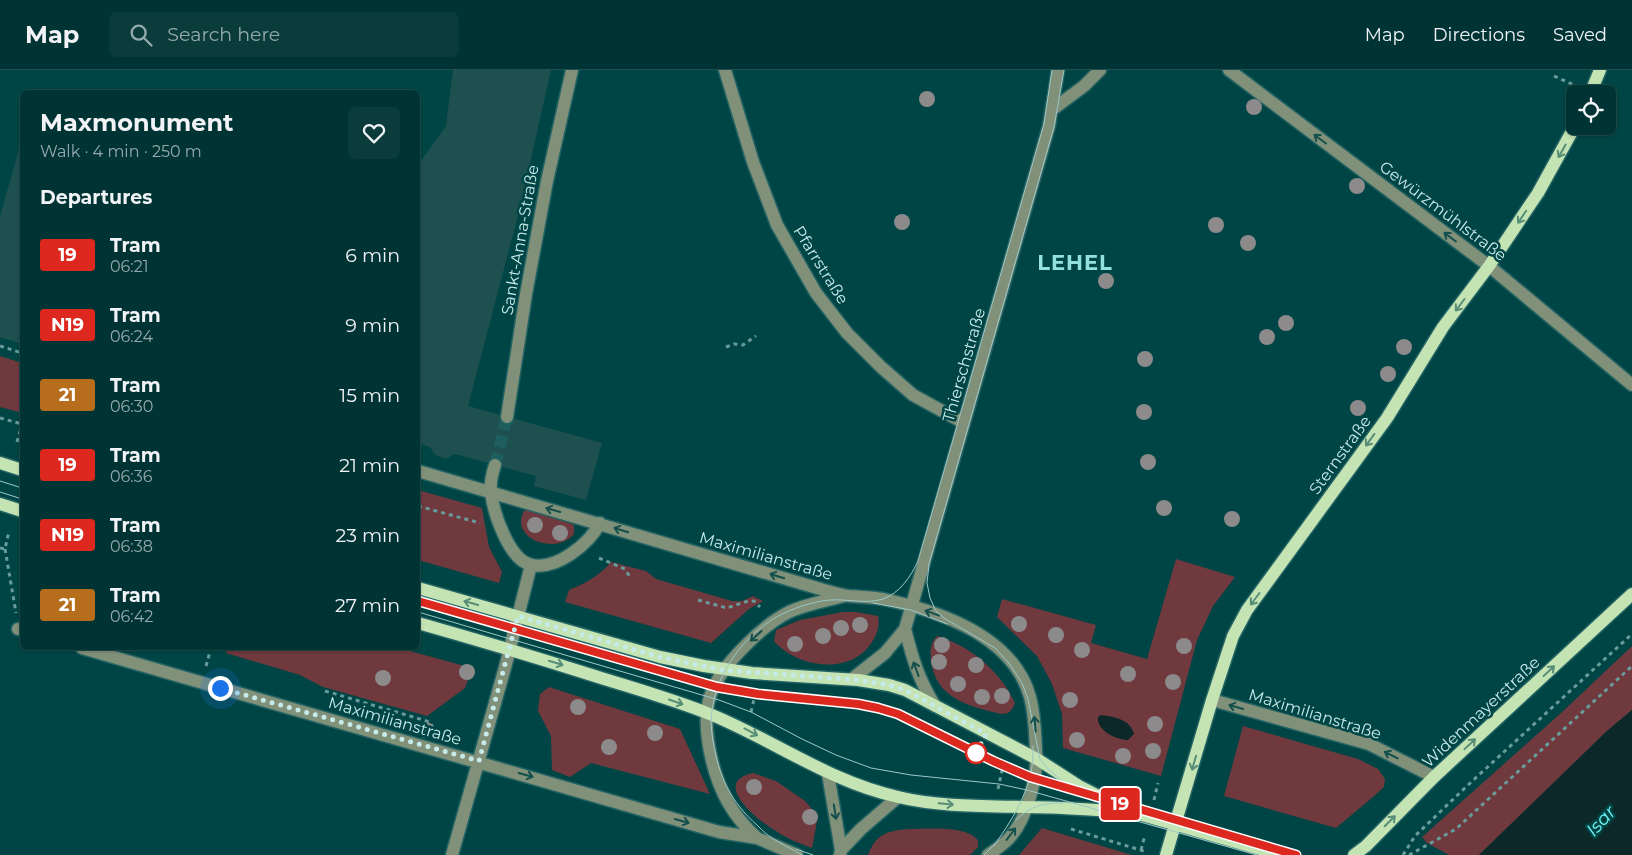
<!DOCTYPE html>
<meta charset="utf-8">
<style>
:root{--surface:#003434;--page:#0a3c3c;--text:#f1f3f6;--muted:#95aaac;--line:#224f4f}
body{margin:0;font-family:Montserrat,sans-serif;background:var(--page);color:var(--text);height:100vh;display:flex;flex-direction:column;font-size:19px;white-space:nowrap}
*{box-sizing:border-box;margin:0}
p{font-size:16px;color:var(--muted)}
.icon{flex:none;width:28px;height:28px;fill:none;stroke:currentColor;stroke-width:2;stroke-linecap:round;stroke-linejoin:round}
.map{position:relative;flex:1;overflow:hidden}
.side{position:absolute;left:20px;top:20px;width:400px;height:560px;display:flex;flex-direction:column;background:var(--surface);border-radius:8px;box-shadow:0 1px 4px #0004,0 0 0 1px var(--line)}
.side>*{flex:none}
.badge{padding:0 10px;border-radius:4px;font-size:18px;line-height:32px}
.tools{position:absolute;left:1566px;top:15px;display:grid;gap:10px}
.tools a{display:grid;place-items:center;width:50px;height:50px;border-radius:8px;background:var(--surface);box-shadow:0 1px 4px #0004,0 0 0 1px var(--line);font-size:25px}
.you{position:absolute;width:25px;height:25px;margin:-12px;border:4px solid #fff;border-radius:50%;background:#1a73e8;box-shadow:0 0 0 8px #1a73e833}
.map>.badge{position:absolute;translate:-50% -50%;box-shadow:0 0 0 2px #fff}
h2{padding:0 20px;font-size:19px;line-height:45px}
.round{display:grid;place-items:center;flex:none;width:52px;height:52px;border-radius:8px;background:var(--page)}
.summary{display:flex;align-items:center;justify-content:space-between;height:85px;padding:0 20px}
h1{font-size:24px;font-weight:700;line-height:38px}
ul{padding:0;list-style:none}
li{display:flex;align-items:center;gap:15px;height:70px;padding:0 20px}
li div{flex:1}
li b{display:block;font-size:19px}
li em{font-style:normal}
li .badge{min-width:55px;font-weight:700;text-align:center}
header{display:flex;align-items:center;gap:30px;box-sizing:border-box;height:70px;padding:0 25px;background:var(--surface);border-bottom:1px solid var(--line)}
header strong{font-size:24px}
nav{display:flex;gap:28px;margin-inline-start:auto;font-size:18px}
.search{width:350px;height:45px;background:var(--page);display:flex;align-items:center;gap:12px;box-sizing:border-box;padding:0 18px;border-radius:8px;color:var(--muted);font-size:19px}
.map>svg:first-child{display:block}
.built{fill:#1f5050}
.green{fill:#6f393e}
.water{fill:#0c2828}
.lines{fill:none;stroke-linecap:round;stroke-linejoin:round}
.minor-tunnel{stroke:#1e5e5e;stroke-width:12;stroke-dasharray:12 6;stroke-linecap:butt}
.minor-casing{stroke:#246363;stroke-width:15}
.major-casing{stroke:#246363;stroke-width:15}
.path{stroke:#689c9b;stroke-width:3;stroke-dasharray:4 4;stroke-linecap:butt}
.minor{stroke:#809079;stroke-width:12}
.major{stroke:#c4e4b4;stroke-width:12}
.tram{stroke:#9dc8c7;stroke-width:1}
.tree{fill:#8c8a8b}
.oneway{stroke:#13504d}
.oneway2{stroke:#588d77}
.line-casing{stroke:#fff;stroke-width:11}
.line{stroke:#dc281e;stroke-width:8}
.walk{stroke:#c6eae9;stroke-width:5;stroke-dasharray:0 9}
.stop-dot{fill:#fff;stroke:#dc281e;stroke-width:2.5}
.labels{text-anchor:middle;dominant-baseline:central;stroke-width:5;stroke-linejoin:round;paint-order:stroke}
.street-label{font-size:16px;fill:#c6eae9;stroke:#004545}
.water-label{font-size:18px;font-style:italic;fill:#74f6f6;stroke:#004545}
.district-label{font-size:21px;font-weight:bold;letter-spacing:1px;fill:#93e0e0;stroke:#004545}
</style>
<header>
<strong>Map</strong>
<div class="search"><svg class="icon" aria-label="search" viewBox="0 0 24 24"><circle cx="10" cy="10" r="6"/><path d="M15 15l6 6"/></svg>Search here</div>
<nav><a>Map</a><a>Directions</a><a>Saved</a></nav>
</header>
<div class="map">
<svg width="1632" height="785" viewBox="0 0 1632 785">
<rect width="100%" height="100%" fill="#004545"/>
<!-- built -->
<path class="built" d="M453,0H551L520,138L468,336L602,373L586,430L534,416L536,406L455,384L446,389L435,385L430,377L418,373V95L446,56Z
M22,69V274L0,267V146Z"/>
<!-- green -->
<path class="green" d="M0,286L22,293V340L19,342L0,337Z
M418,420L482,438L489,477L502,502L499,513L418,490Z
M528,439L570,452L574,455V464C556,486 509,469 524,441Z
M1176,489L1235,507L1213,536L1197,570L1161,706L1063,678L1062,644L1052,614L1037,586L997,547L1002,529L1096,555L1091,573L1147,589Z
M611,492L646,501L656,509L732,531H742L753,526L763,531L749,539L711,573L565,532L569,520C586,513 599,506 611,492Z
M843,542H856L878,546C880,556 877,564 872,572C851,606 797,598 774,571L776,560L800,550Z
M937,566C971,576 1000,601 1015,633C1012,641 1009,644 1001,644C969,636 936,629 931,591C930,581 930,574 937,566Z
M1632,576V640L1607,661L1479,785H1449L1427,773L1422,767L1561,643Z
M227,578H399L472,598L465,618L427,646L323,617L300,605L226,583Z
M549,617L680,659L710,724L591,693L570,707L552,700L551,666L538,641L540,624Z
M1243,656L1358,689L1378,699L1385,709L1384,717L1373,727L1336,758L1224,726Z
M753,703L776,711L805,731L818,746L812,778C799,773 787,769 776,761C758,751 710,712 753,703Z
M1042,758L1132,785H1019Z
M908,759C927,759 965,755 978,770V777L970,785H868C876,764 887,761 908,759Z"/>
<!-- water -->
<path class="water" d="M1632,640V785H1479L1607,661Z
M1101,645C1115,647 1130,649 1134,664L1128,670C1116,670 1096,660 1098,647Z"/>
<g class="lines">
<!-- minor-tunnel -->
<path class="minor-tunnel" d="M495,395L507,347"/>
<defs>
<path id="minor" d="M725,0L753,92L777,155L816,223L847,263L881,297L913,325L964,353
M1229,0L1489,196L1632,315
M1053,39L1084,16L1100,0
M507,347L526,224L547,111L572,0
M495,395C492,404 490,412 491,421C493,442 509,491 532,495C557,500 589,474 600,453
M418,401L824,520C832,522 841,525 849,526C861,527 872,527 883,529C940,541 1013,566 1030,627C1035,645 1035,662 1036,680C1038,705 1028,746 1011,766C1005,774 996,779 988,785
M18,559L22,560
M905,559C913,590 918,608 935,636
M82,578L719,762L757,768L797,785
M852,609L885,583L905,559L1049,56L1058,0
M1212,630L1369,674L1434,707
M828,704L841,780L840,785
M757,768C733,746 720,723 712,691C699,637 708,612 747,574C759,562 773,550 789,542C806,534 826,531 844,526
M841,780L861,759L898,727
M452,785L506,594L531,495"/>
<path id="major" d="M1590,24L1600,0
M0,393L22,400
M0,434L22,441
M418,518L660,587L704,596L752,603L858,610L889,615L905,620L1037,689L1079,716L1128,741L1281,785
M418,553C478,570 538,588 598,607C636,619 675,630 712,645C775,671 830,712 898,727C940,737 983,736 1025,737C1058,737 1091,740 1123,741
M1166,785L1212,630L1233,566L1247,540L1387,348L1443,257L1489,196L1538,123L1575,56
M1354,785L1366,776L1434,707L1632,524"/>
</defs>
<!-- minor casing -->
<use href="#minor" class="minor-casing"/>
<!-- major casing -->
<use href="#major" class="major-casing"/>
<!-- path -->
<path class="path" d="M1554,6L1574,15
M0,276L22,283
M726,277L734,274L743,275L756,266
M0,348L22,354
M17,372L22,354
M418,436L480,453
M0,478L5,479L9,461
M5,479L16,543
M599,488L625,499L630,507
M698,530L727,538L748,531H754L760,537
M206,596L211,578
M325,621L430,652L434,660
M751,642L756,621
M998,719L1004,691
M1154,730L1158,713
M1071,759L1147,782
M1141,780L1145,765
M1403,785L1415,766L1468,715L1632,564
M1409,785L1456,759L1632,596"/>
<!-- minor -->
<use href="#minor" class="minor"/>
<!-- major -->
<use href="#major" class="major"/>
<!-- tram -->
<path class="tram" d="M1064,0L1054,57L929,494L927,513L930,528L936,541L944,548L995,578L1009,593L1022,613L1028,629L1040,689L1048,699L1067,715
M0,411L22,418
M0,422L22,429
M418,531L717,617L758,624L858,634L878,638L898,644L993,691L1030,707L1296,785
M873,533L911,540L947,554
M418,542L719,630L751,642L802,669L836,685L871,698L911,705L999,714L1027,720L1257,785
M1016,750C1029,737 1044,732 1063,733
M994,776C1015,745 1035,715 1033,676
M796,779L813,785
M802,785C792,779 781,774 772,768C767,765 762,760 758,756C730,731 719,707 713,671C704,625 731,577 770,551C785,541 805,534 822,531C842,527 864,535 883,529C900,523 911,506 918,491L1044,54L1052,0
M984,785L998,771"/>
</g>
<!-- trees -->
<g class="tree">
<circle cx="927" cy="29" r="8"/>
<circle cx="1254" cy="37" r="8"/>
<circle cx="1357" cy="116" r="8"/>
<circle cx="902" cy="152" r="8"/>
<circle cx="1216" cy="155" r="8"/>
<circle cx="1248" cy="173" r="8"/>
<circle cx="1106" cy="211" r="8"/>
<circle cx="1286" cy="253" r="8"/>
<circle cx="1267" cy="267" r="8"/>
<circle cx="1404" cy="277" r="8"/>
<circle cx="1145" cy="289" r="8"/>
<circle cx="1388" cy="304" r="8"/>
<circle cx="1358" cy="338" r="8"/>
<circle cx="1144" cy="342" r="8"/>
<circle cx="1148" cy="392" r="8"/>
<circle cx="1164" cy="438" r="8"/>
<circle cx="1232" cy="449" r="8"/>
<circle cx="535" cy="455" r="8"/>
<circle cx="560" cy="463" r="8"/>
<circle cx="1019" cy="554" r="8"/>
<circle cx="860" cy="555" r="8"/>
<circle cx="841" cy="558" r="8"/>
<circle cx="1056" cy="565" r="8"/>
<circle cx="823" cy="566" r="8"/>
<circle cx="795" cy="574" r="8"/>
<circle cx="942" cy="575" r="8"/>
<circle cx="1184" cy="576" r="8"/>
<circle cx="1082" cy="580" r="8"/>
<circle cx="939" cy="592" r="8"/>
<circle cx="976" cy="595" r="8"/>
<circle cx="467" cy="602" r="8"/>
<circle cx="1128" cy="604" r="8"/>
<circle cx="383" cy="608" r="8"/>
<circle cx="1173" cy="612" r="8"/>
<circle cx="958" cy="614" r="8"/>
<circle cx="1002" cy="626" r="8"/>
<circle cx="982" cy="627" r="8"/>
<circle cx="1070" cy="630" r="8"/>
<circle cx="578" cy="637" r="8"/>
<circle cx="1155" cy="654" r="8"/>
<circle cx="426" cy="660" r="8"/>
<circle cx="655" cy="663" r="8"/>
<circle cx="1077" cy="670" r="8"/>
<circle cx="609" cy="677" r="8"/>
<circle cx="1153" cy="681" r="8"/>
<circle cx="1123" cy="686" r="8"/>
<circle cx="754" cy="717" r="8"/>
<circle cx="810" cy="747" r="8"/>
</g>
<!-- one-way arrows -->
<defs><path id="oneway-shaft" d="M-6 0H5M1.5-3L5.5 0L1.5 3" fill="none" stroke-width="1.6" stroke-linecap="round" stroke-linejoin="round" transform="scale(1.25)"/></defs>
<g class="oneway">
<use href="#oneway-shaft" transform="translate(1320 69) rotate(-143)"/>
<use href="#oneway-shaft" transform="translate(1450 167) rotate(-143)"/>
<use href="#oneway-shaft" transform="translate(553 440) rotate(-164)"/>
<use href="#oneway-shaft" transform="translate(621 460) rotate(-163)"/>
<use href="#oneway-shaft" transform="translate(777 506) rotate(-163)"/>
<use href="#oneway-shaft" transform="translate(932 543) rotate(-160)"/>
<use href="#oneway-shaft" transform="translate(756 566) rotate(138)"/>
<use href="#oneway-shaft" transform="translate(916 599) rotate(-110)"/>
<use href="#oneway-shaft" transform="translate(1236 637) rotate(-164)"/>
<use href="#oneway-shaft" transform="translate(1035 654) rotate(-95)"/>
<use href="#oneway-shaft" transform="translate(1391 685) rotate(-154)"/>
<use href="#oneway-shaft" transform="translate(526 705) rotate(16)"/>
<use href="#oneway-shaft" transform="translate(835 742) rotate(81)"/>
<use href="#oneway-shaft" transform="translate(682 751) rotate(16)"/>
<use href="#oneway-shaft" transform="translate(1011 764) rotate(-53)"/>
</g>
<g class="oneway2">
<use href="#oneway-shaft" transform="translate(1562 81) rotate(119)"/>
<use href="#oneway-shaft" transform="translate(1522 147) rotate(124)"/>
<use href="#oneway-shaft" transform="translate(1460 235) rotate(127)"/>
<use href="#oneway-shaft" transform="translate(1370 370) rotate(126)"/>
<use href="#oneway-shaft" transform="translate(1255 529) rotate(127)"/>
<use href="#oneway-shaft" transform="translate(471 533) rotate(-164)"/>
<use href="#oneway-shaft" transform="translate(556 593) rotate(17)"/>
<use href="#oneway-shaft" transform="translate(1549 601) rotate(-43)"/>
<use href="#oneway-shaft" transform="translate(676 632) rotate(19)"/>
<use href="#oneway-shaft" transform="translate(751 662) rotate(28)"/>
<use href="#oneway-shaft" transform="translate(1470 674) rotate(-43)"/>
<use href="#oneway-shaft" transform="translate(1194 693) rotate(106)"/>
<use href="#oneway-shaft" transform="translate(946 734) rotate(5)"/>
<use href="#oneway-shaft" transform="translate(1390 751) rotate(-45)"/>
</g>
<g class="lines">
<defs>
<path id="line" d="M418,531L717,617L758,624L858,634L878,638L898,644L993,691L1030,707L1296,785"/>
</defs>
<!-- line casing -->
<use href="#line" class="line-casing"/>
<!-- line -->
<use href="#line" class="line"/>
<!-- walk -->
<path class="walk" d="M220,618L479,691L518,546L660,587L722,600L858,610L889,615L905,620L986,664L976,683"/>
</g>
<!-- markers -->
<circle class="stop-dot" cx="976" cy="683" r="10"/>
<g class="labels">
<!-- street labels -->
<g class="street-label">
<text transform="translate(1443 141) rotate(37)">Gewürzmühlstraße</text>
<text transform="translate(520 170) rotate(-80)">Sankt-Anna-Straße</text>
<text transform="translate(821 195) rotate(58)">Pfarrstraße</text>
<text transform="translate(964 295) rotate(-74)">Thierschstraße</text>
<text transform="translate(1340 385) rotate(-54)">Sternstraße</text>
<text transform="translate(766 486) rotate(16)">Maximilianstraße</text>
<text transform="translate(1481 642) rotate(-43)">Widenmayerstraße</text>
<text transform="translate(1315 644) rotate(17)">Maximilianstraße</text>
<text transform="translate(395 651) rotate(16)">Maximilianstraße</text>
</g>
<!-- water labels -->
<g class="water-label">
<text transform="translate(1601 751) rotate(-47)">Isar</text>
</g>
<!-- district labels -->
<g class="district-label">
<text x="1075" y="192">LEHEL</text>
</g>
</g>
</svg>
<div class="tools">
<a><svg class="icon" aria-label="locate" viewBox="0 0 24 24"><circle cx="12" cy="12" r="6"/><path d="M12 2v4M12 18v4M2 12h4M18 12h4"/></svg></a>
</div>
<div class="you" style="left:220px;top:618px"></div>
<b class="badge" style="left:1120px;top:734px;background:#dc281e;color:#fff">19</b>
<section class="side">
<div class="summary"><div><h1>Maxmonument</h1><p>Walk · 4 min · 250 m</p></div><a class="round"><svg class="icon" aria-label="heart" viewBox="0 0 24 24"><path d="M12 20l-8-8c-3-5 5-10 8-4 3-6 11-1 8 4z"/></svg></a></div>
<h2>Departures</h2>
<ul>
<li><span class="badge" style="background:#dc281e;color:#fff">19</span><div><b>Tram</b><p>06:21</p></div><em>6 min</em></li>
<li><span class="badge" style="background:#dc281e;color:#fff">N19</span><div><b>Tram</b><p>06:24</p></div><em>9 min</em></li>
<li><span class="badge" style="background:#b66e1c;color:#fff">21</span><div><b>Tram</b><p>06:30</p></div><em>15 min</em></li>
<li><span class="badge" style="background:#dc281e;color:#fff">19</span><div><b>Tram</b><p>06:36</p></div><em>21 min</em></li>
<li><span class="badge" style="background:#dc281e;color:#fff">N19</span><div><b>Tram</b><p>06:38</p></div><em>23 min</em></li>
<li><span class="badge" style="background:#b66e1c;color:#fff">21</span><div><b>Tram</b><p>06:42</p></div><em>27 min</em></li>
</ul>
</section>
</div>
